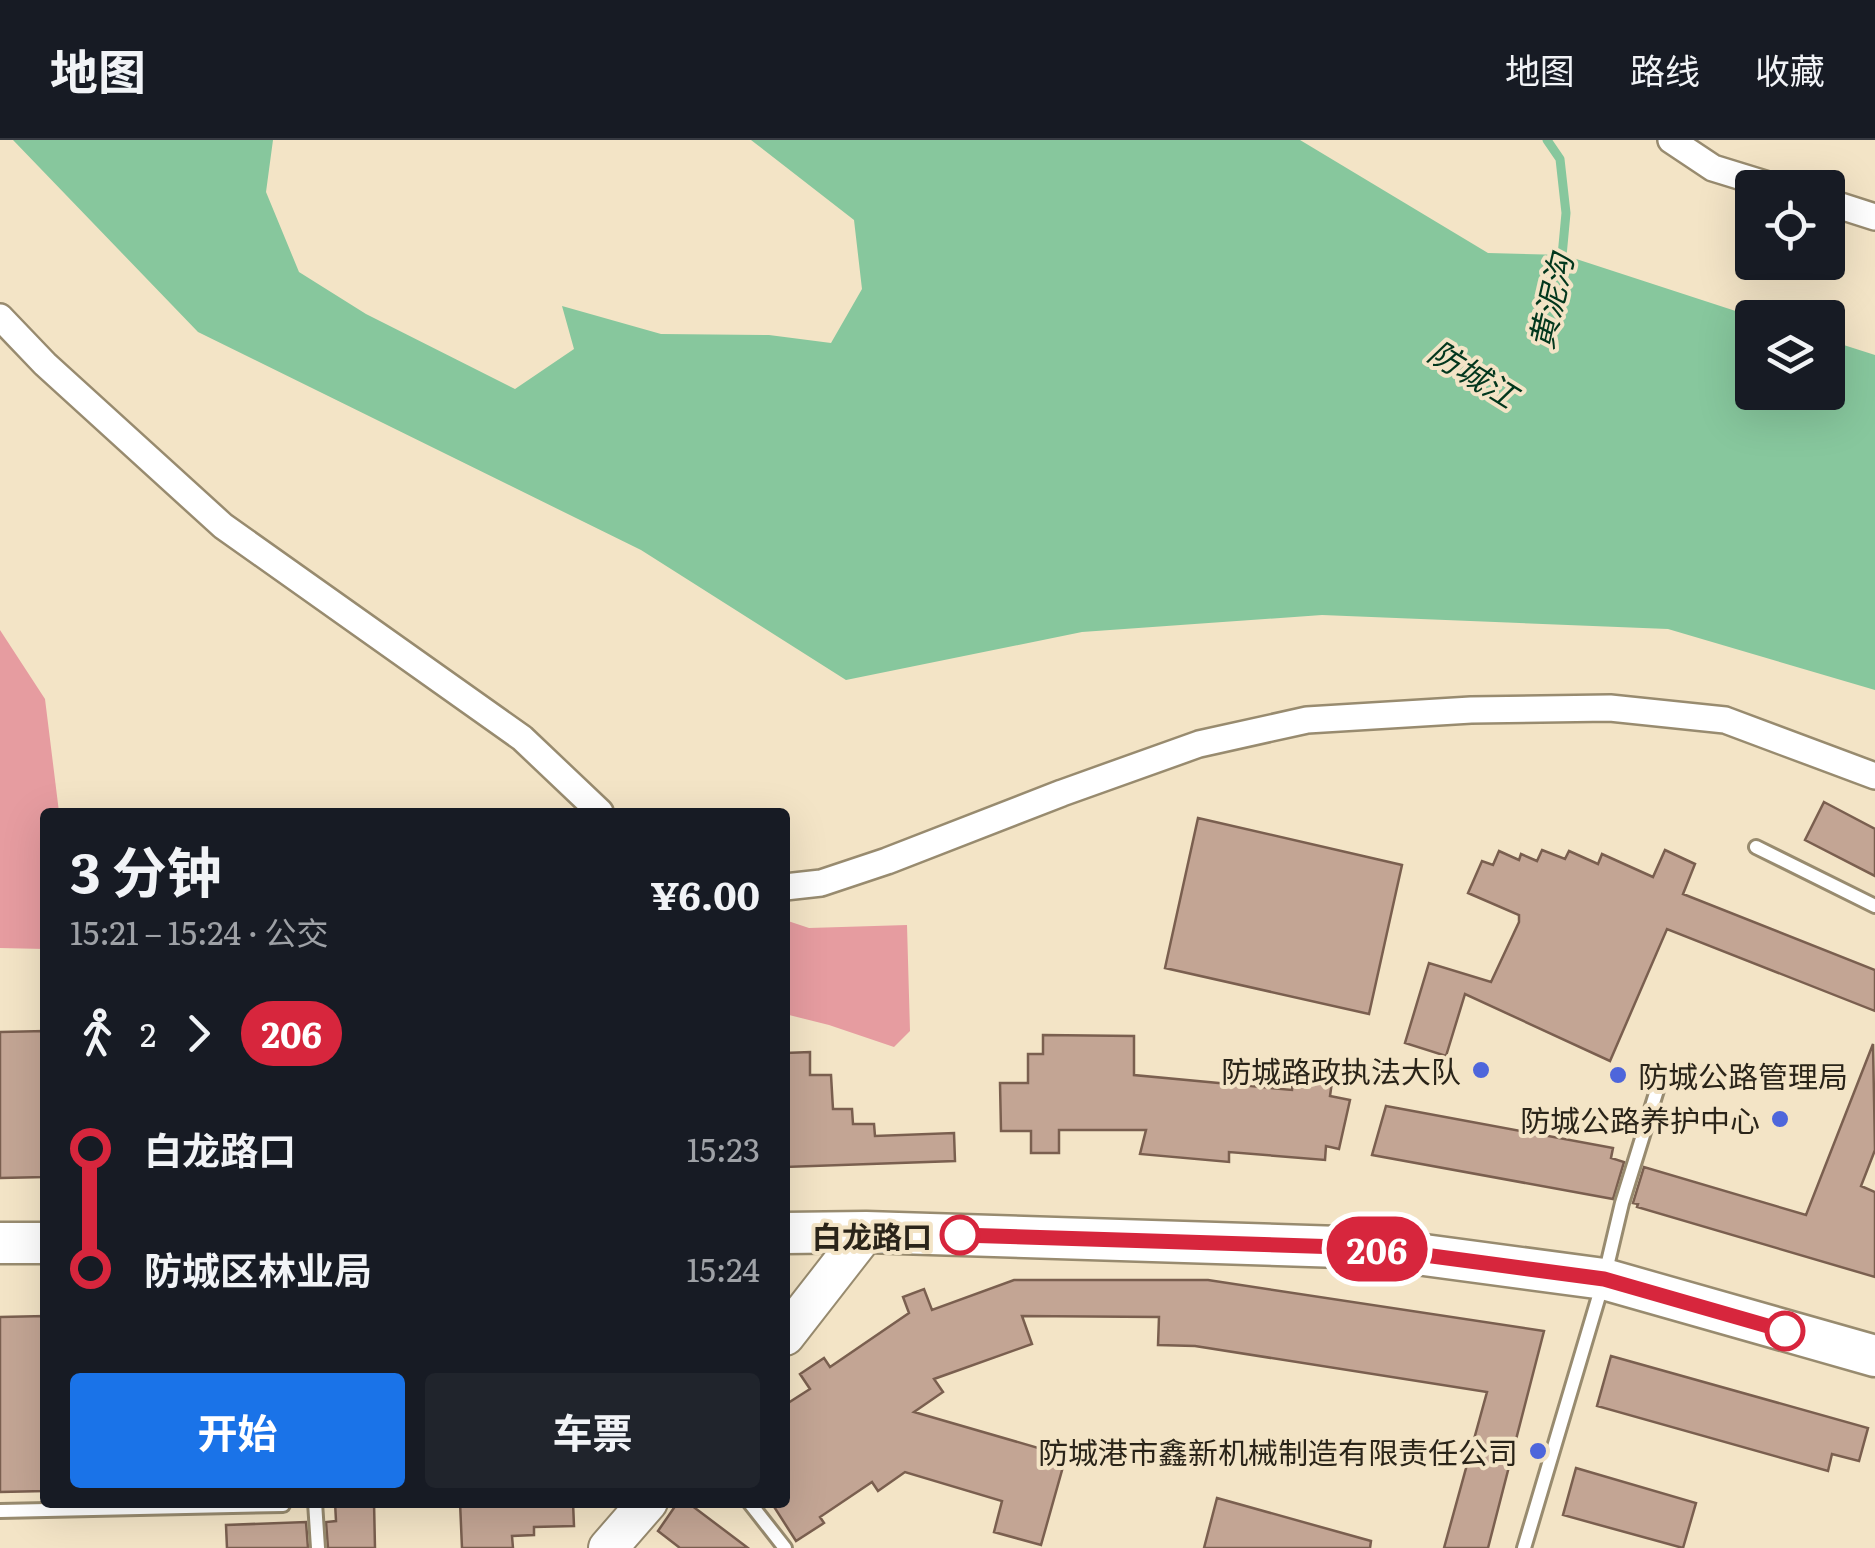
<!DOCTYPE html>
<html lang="zh">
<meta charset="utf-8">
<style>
:root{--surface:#171b24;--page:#20242c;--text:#f1f3f6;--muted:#9ea1a6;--line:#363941;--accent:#1a73e8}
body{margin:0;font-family:Literata,"Noto Sans SC",serif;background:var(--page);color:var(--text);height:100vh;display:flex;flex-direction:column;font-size:38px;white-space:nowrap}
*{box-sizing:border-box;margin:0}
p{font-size:32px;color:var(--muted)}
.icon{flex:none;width:55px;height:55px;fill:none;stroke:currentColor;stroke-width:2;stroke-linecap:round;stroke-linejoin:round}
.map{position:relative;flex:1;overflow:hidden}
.sheet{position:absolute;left:40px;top:668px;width:750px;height:700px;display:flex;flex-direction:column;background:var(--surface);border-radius:10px;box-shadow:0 10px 40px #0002}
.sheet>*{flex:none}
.badge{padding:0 20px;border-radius:32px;font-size:35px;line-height:65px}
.fabs{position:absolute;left:1735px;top:30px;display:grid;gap:20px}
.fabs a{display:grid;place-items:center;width:110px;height:110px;border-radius:10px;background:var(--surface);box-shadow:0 10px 40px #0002;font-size:50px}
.map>.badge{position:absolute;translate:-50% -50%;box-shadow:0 0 0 5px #fff}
.legs{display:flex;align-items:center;gap:15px;height:110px;padding:0 30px;font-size:32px}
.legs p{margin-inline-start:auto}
.summary{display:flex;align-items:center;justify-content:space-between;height:170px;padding:0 30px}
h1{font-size:55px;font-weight:700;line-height:75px}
.action{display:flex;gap:20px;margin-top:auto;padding:20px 30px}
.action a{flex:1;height:115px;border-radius:10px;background:var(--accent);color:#fff;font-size:40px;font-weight:700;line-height:115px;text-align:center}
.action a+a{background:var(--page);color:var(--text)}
ul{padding:0 30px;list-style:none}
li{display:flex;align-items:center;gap:35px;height:120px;font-size:38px}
li i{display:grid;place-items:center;width:15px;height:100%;margin:0 12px;background:currentColor}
li i::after{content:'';width:25px;height:25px;margin:-12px;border:8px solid;border-radius:50%;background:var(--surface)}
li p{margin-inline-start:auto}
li:first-child i{background:linear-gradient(#0000 50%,currentColor 0)}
li:last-child i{background:linear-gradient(currentColor 50%,#0000 0)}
header{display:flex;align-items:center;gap:60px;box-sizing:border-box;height:140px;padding:0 50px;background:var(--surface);border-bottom:2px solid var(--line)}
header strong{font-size:48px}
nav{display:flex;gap:55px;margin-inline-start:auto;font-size:35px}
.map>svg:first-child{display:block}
.forest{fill:#e69ca0}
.water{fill:#87c79d}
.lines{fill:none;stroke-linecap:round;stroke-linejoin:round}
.stream{stroke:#87c79d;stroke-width:9}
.building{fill:#c3a594;stroke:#7a5f4f;stroke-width:2.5}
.lane-casing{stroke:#988b6f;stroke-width:18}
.street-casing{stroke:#988b6f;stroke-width:30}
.secondary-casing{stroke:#988b6f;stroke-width:42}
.primary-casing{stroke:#988b6f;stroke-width:45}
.lane{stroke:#fff;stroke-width:12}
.street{stroke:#fff;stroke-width:25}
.secondary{stroke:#fff;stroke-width:38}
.primary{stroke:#fff;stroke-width:40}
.line-1-casing{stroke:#fff;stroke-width:22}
.line-1{stroke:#d7263d;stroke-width:15}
.poi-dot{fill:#4e66db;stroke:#f3e4c6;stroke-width:4}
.stop-1-dot{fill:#fff;stroke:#d7263d;stroke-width:5}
.labels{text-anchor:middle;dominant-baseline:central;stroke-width:8;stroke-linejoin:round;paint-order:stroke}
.poi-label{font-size:30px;fill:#2a2419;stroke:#f3e4c6;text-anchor:end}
.stop-label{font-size:30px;font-weight:bold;fill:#2a2419;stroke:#f3e4c6;text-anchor:end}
.water-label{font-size:32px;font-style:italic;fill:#02371d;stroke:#f3e4c6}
</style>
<header>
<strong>地图</strong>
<nav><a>地图</a><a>路线</a><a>收藏</a></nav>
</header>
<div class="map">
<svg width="1875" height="1408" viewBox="0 0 1875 1408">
<rect width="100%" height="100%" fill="#f3e4c6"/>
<!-- forest -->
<path class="forest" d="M0,490L45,559L59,672H45V809L0,808Z
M785,780L809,788L907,785L910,891L894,907L829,885L785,874Z"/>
<!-- water -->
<path class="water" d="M13,0H273L266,52L299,132L366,174L515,249L574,209L562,166L661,194L769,195L831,203L862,149L854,80L751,0H1300L1488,113L1564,115L1754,177L1752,252H1828V200L1875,215V550L1668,489L1322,475L1082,492L846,540L641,410L198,192Z"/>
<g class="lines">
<!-- stream -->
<path class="stream" d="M1547,0L1560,19L1566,73L1561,127"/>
</g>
<!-- building -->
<path class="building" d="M1824,662L1875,689V736L1805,700Z
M1198,678L1402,725L1369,874L1165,828Z
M1542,710L1565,719L1569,711L1598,724L1602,714L1653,737L1665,710L1695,724L1683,754L1875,830V871L1667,789L1610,921L1465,854L1446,916L1405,903L1429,823L1491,842L1519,782V775L1468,753L1482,721L1493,725L1499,711L1519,720L1521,714L1537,721Z
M45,891V1037L0,1038V892Z
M1043,895L1134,896V935L1292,950L1293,939L1332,942L1330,956L1350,960L1339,1009L1326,1006L1325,1020L1229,1012V1022L1140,1014L1146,990H1059V1013H1031V991H1001L1000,943H1028V914H1043Z
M1873,904L1875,1010L1861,1046L1875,1052V1137L1637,1067L1638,1064L1633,1063L1644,1027L1806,1075Z
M810,912V935H831L833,969H852L853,984H874L875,996L954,993L955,1021L785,1027V913Z
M1386,966L1613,1008L1611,1018L1624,1022L1613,1059L1372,1015Z
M1014,1140H1208L1544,1191L1488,1408H1444L1487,1252L1195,1206L1158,1205L1159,1177L1022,1176L1032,1204L934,1239L943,1252L914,1272L1066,1316L1041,1405L994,1392L1002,1361L905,1332L878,1351L872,1342L820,1377L824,1383L796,1401L771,1362H785V1265L810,1249L800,1234L824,1218L830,1227L909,1173L903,1157L924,1149L932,1170Z
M45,1176V1351L0,1352V1177Z
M1611,1216L1868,1288L1859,1321L1832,1314L1828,1331L1597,1266Z
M1576,1328L1696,1363L1683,1408L1563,1375Z
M1217,1358L1371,1401L1370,1408H1204Z
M335,1362H374L375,1408H328L326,1382L336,1381Z
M460,1362H573L574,1386L534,1387V1395L512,1396L513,1408H462Z
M678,1362H687L748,1408H680L658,1391Z
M306,1382L308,1408H227L226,1385Z"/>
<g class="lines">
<defs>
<path id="lane" d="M1756,707L1875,766
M315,1362L318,1408
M749,1362L785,1408
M0,1371L283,1365
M1524,1408L1604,1139L1622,1063L1657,950"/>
<path id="street" d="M1671,0L1713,28L1778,48
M1828,62L1875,77
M0,177L45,224L223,386L522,598L600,672
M785,747L821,743L887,721L1062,653L1199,604L1307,580L1471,570L1610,568L1725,580L1875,636"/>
<path id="secondary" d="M785,1196L866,1092
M608,1408L648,1362"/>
<path id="primary" d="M785,1093L866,1092L1372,1108L1604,1139L1875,1216
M0,1103H45"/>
</defs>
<!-- lane casing -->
<use href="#lane" class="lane-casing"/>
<!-- street casing -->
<use href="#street" class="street-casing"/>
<!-- secondary casing -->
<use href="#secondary" class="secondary-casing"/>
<!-- primary casing -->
<use href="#primary" class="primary-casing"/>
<!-- lane -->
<use href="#lane" class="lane"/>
<!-- street -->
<use href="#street" class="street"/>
<!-- secondary -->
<use href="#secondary" class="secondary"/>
<!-- primary -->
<use href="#primary" class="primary"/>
</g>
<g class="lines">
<defs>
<path id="line-1" d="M960,1095L1372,1108L1604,1139L1785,1191"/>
</defs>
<!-- line-1 casing -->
<use href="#line-1" class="line-1-casing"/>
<!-- line-1 -->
<use href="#line-1" class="line-1"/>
</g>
<!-- markers -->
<g class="poi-dot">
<circle cx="1481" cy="930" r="10"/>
<circle cx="1618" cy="935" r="10"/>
<circle cx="1780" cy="979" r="10"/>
<circle cx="1538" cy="1311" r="10"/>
</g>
<g class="stop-1-dot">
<circle cx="960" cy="1095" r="18"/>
<circle cx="1785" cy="1191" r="18"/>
</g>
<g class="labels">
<!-- poi labels -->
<g class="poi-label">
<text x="1461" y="930">防城路政执法大队</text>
<text x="1638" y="935" text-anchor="start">防城公路管理局</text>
<text x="1760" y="979">防城公路养护中心</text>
<text x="1518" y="1311">防城港市鑫新机械制造有限责任公司</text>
</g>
<!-- stop labels -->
<g class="stop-label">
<text x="932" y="1095">白龙路口</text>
</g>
<!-- water labels -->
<g class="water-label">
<text transform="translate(1549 161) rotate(-77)">黄泥沟</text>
<text transform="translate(1474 232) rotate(32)">防城江</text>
</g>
</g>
</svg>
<div class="fabs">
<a><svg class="icon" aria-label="locate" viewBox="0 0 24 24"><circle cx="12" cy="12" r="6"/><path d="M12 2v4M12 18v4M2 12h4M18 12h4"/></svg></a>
<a><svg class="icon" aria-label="layers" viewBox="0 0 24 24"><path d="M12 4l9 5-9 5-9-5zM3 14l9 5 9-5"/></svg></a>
</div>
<b class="badge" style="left:1377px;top:1109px;background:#d7263d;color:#fff">206</b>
<section class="sheet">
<div class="summary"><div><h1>3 分钟</h1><p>15:21 – 15:24 · 公交</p></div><b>¥6.00</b></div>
<div class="legs"><svg class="icon" aria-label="walk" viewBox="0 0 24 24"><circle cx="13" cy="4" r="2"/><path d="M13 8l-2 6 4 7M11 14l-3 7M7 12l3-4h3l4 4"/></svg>2<svg class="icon" aria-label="forward" viewBox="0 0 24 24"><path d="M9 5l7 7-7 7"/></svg><b class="badge" style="background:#d7263d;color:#fff">206</b></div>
<ul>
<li><i style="color:#d7263d"></i><b>白龙路口</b><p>15:23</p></li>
<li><i style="color:#d7263d"></i><b>防城区林业局</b><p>15:24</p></li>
</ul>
<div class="action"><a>开始</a><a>车票</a></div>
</section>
</div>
